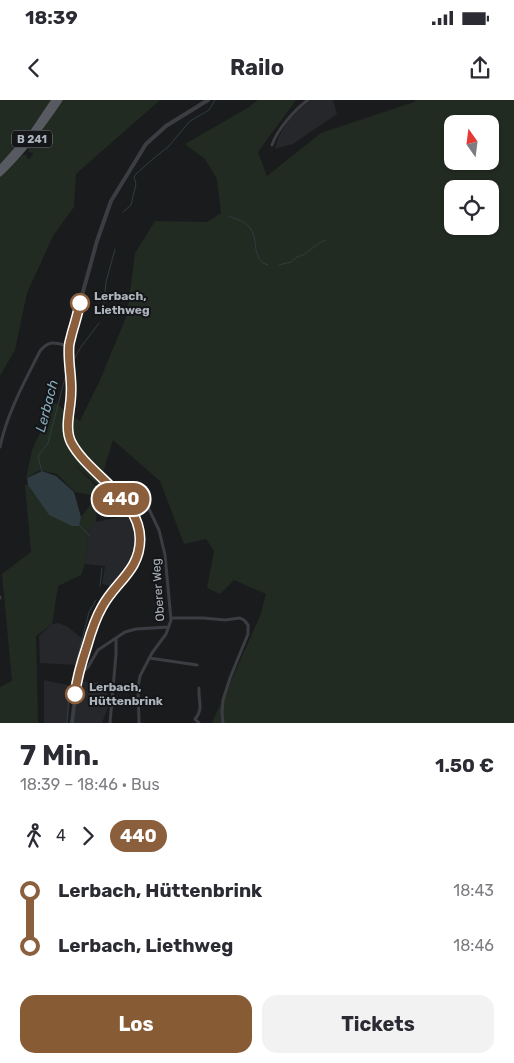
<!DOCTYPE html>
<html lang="de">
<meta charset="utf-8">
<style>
:root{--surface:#fff;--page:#f2f2f3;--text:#2b2b33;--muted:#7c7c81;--accent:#875c35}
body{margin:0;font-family:Rubik,sans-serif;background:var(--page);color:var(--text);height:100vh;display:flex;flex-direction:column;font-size:19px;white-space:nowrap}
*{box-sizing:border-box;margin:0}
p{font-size:16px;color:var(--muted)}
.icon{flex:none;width:28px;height:28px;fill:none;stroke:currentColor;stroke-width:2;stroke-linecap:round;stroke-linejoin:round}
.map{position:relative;height:623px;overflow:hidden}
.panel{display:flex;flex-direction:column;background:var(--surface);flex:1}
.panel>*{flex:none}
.badge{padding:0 10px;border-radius:16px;font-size:18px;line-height:32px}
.needle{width:32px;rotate:346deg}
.controls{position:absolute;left:444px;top:15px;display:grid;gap:10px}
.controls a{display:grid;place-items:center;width:55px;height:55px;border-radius:10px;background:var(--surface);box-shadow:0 1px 4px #0004;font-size:25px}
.map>.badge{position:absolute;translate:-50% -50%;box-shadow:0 0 0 2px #fff}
.legs{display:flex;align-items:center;gap:8px;height:55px;padding:0 20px;font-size:16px}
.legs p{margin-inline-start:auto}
.head{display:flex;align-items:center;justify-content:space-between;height:85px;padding:0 20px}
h1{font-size:28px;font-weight:700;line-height:38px}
.button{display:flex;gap:10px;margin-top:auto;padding:10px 20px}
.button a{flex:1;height:58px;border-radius:15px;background:var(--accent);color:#fff;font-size:20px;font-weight:700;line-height:58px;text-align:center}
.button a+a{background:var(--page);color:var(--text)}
ul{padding:0 20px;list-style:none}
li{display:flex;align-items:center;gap:18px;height:55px;font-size:19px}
li i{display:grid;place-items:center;width:8px;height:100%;margin:0 6px;background:currentColor}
li i::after{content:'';width:12px;height:12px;margin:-6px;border:4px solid;border-radius:50%;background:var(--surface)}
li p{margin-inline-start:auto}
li:first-child i{background:linear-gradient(#0000 50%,currentColor 0)}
li:last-child i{background:linear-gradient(currentColor 50%,#0000 0)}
.status{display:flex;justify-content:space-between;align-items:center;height:35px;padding:0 25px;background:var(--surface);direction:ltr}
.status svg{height:14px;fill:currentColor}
header{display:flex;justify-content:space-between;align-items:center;height:65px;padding:0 20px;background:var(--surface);font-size:22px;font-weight:700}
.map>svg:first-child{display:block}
.built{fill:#26272a}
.green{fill:#222b22;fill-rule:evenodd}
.water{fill:#2f3d42}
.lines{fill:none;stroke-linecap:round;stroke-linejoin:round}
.stream{stroke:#2f3d42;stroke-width:1}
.minor{stroke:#3b3d42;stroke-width:3}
.tertiary{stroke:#3b3d42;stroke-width:4}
.primary{stroke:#575b61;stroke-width:5}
.line-1-casing{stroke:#fff;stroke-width:11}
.line-1{stroke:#8b5e3c;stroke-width:8}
.stop-1-dot{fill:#fff;stroke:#8b5e3c;stroke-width:2.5}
.labels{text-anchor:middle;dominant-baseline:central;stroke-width:4;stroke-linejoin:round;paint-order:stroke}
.shield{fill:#151618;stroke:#7f858c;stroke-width:1}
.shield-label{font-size:11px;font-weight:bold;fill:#adb4bd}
.stop-label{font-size:12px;font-weight:bold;fill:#adb4bd;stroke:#151618;text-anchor:start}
.street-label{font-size:12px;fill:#adb4bd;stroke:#151618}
.water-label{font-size:14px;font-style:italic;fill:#84a8b8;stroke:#151618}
</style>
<div class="status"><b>18:39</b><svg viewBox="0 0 49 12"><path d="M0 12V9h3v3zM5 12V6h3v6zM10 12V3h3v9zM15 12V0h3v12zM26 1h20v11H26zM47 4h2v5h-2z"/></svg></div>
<header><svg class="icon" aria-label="back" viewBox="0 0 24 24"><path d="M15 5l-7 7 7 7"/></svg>Railo<svg class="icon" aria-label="share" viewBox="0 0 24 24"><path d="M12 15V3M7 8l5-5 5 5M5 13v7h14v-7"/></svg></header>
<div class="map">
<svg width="514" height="623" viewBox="0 0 514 623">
<rect width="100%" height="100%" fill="#1a1b1d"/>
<!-- built -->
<path class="built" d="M311,0H333L337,14L293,44L275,49L279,36L288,21L301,8Z
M130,415L136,433L135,453L128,469L113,487L102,484L105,466L85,464L89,430L96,422Z
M59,523L68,527L84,540L76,565L40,563L39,536L52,524Z
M44,580L72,586L68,623H44Z
M79,581L106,583L108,607L102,623H74Z"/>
<!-- green -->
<path class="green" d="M0,0H52L20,43L17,42L18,37L16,36L14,42L16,45L15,49L0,65Z
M62,0H160L76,74L74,107L53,136L27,193L15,250L0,276V77L22,55H26L28,60L34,53L29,52L28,48L49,19Z
M258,0H296L258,52L267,76L321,33L414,2L416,0H514V623H212L260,516L266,494L234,480L220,494L207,488L214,451L206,439L184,444L160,381L113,340L99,386L72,362L98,388L96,422L89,430L85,464L81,475L58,486L52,524L36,536L38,623H0V587L12,581L2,474L31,452L25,385H28L49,415L79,425L81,417L97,396L75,392L57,374L40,370L26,378L32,350L54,302L80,321L100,280L127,215L135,153L155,121L207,122L221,113L217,79L205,59L185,44L249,7ZM452,24H490V61H452ZM452,89H490V126H452Z"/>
<!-- water -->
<path class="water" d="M42,371L56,376L74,392L81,417L79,426H72L49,415L28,385L27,378Z"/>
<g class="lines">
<!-- stream -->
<path class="stream" d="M123,112L131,105L136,84L134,77L136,74L154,58L168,47L190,21L209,10L215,0
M228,116C236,119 248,122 252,131C258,142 252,161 268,165
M279,165L291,162L297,157L303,155L321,142L326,140
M104,203L106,182L115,149
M71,264L81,247L99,223
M42,372L38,356L48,343L66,274L68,269
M79,425L90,436
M100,486L102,468
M67,623L69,595L74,571L89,512L96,500"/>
<!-- minor -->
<path class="minor" d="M272,45C277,30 294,10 308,0
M0,347C7,313 25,281 40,251C50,239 56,243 68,246
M101,378L105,376L126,394L148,407L159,430L165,455L171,520L166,534L152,553L140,576L138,587L139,623
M0,497V498
M173,518H203L225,520L240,518L244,520L248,525V534L230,578L223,600L222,613L223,623
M149,558L197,565
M79,576L88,567L98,550L125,532L136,529L169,527
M110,623L116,554V538
M199,623L195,619C204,609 198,600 199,588"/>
<!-- tertiary -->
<path class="tertiary" d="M72,623L77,582L97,514C113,484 150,464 137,425C135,419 133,413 129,407L80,355L74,347L69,334V310L71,292L68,246L97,141L111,101L146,44L166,26L208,0"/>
<!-- primary -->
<path class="primary" d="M0,68L33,31L54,0
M0,74C23,52 42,27 60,0"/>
</g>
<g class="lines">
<defs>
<path id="line-1" d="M75,594C77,577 82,561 87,546C91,532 95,519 102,507C115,482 140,471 140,439C140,398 88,375 71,342C64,327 71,309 71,293C72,278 68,263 69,247C69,243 71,238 72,233C75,223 78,213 80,203"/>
</defs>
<!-- line-1 casing -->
<use href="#line-1" class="line-1-casing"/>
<!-- line-1 -->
<use href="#line-1" class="line-1"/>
</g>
<!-- markers -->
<g class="stop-1-dot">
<circle cx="80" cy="203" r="9"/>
<circle cx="75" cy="594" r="9"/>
</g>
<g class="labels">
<!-- shield labels -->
<rect class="shield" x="12" y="30.5" width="40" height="17" rx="4"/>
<g class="shield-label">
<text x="32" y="39">B 241</text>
</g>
<!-- stop labels -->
<g class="stop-label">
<text x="94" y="196">Lerbach,<tspan x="94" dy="14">Liethweg</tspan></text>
<text x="89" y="587">Lerbach,<tspan x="89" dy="14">Hüttenbrink</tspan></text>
</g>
<!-- street labels -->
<g class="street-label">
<text transform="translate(158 490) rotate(-94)">Oberer Weg</text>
</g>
<!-- water labels -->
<g class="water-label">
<text transform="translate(47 306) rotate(-75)">Lerbach</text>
</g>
</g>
</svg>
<div class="controls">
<a><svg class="needle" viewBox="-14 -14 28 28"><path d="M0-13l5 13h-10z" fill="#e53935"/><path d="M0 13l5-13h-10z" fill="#7c7c81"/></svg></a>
<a><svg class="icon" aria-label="locate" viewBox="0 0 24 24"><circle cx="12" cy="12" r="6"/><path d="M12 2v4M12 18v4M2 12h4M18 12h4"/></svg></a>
</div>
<b class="badge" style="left:121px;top:399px;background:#8b5e3c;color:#fff">440</b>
</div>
<section class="panel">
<div class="head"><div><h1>7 Min.</h1><p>18:39 – 18:46 · Bus</p></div><b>1.50 €</b></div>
<div class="legs"><svg class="icon" aria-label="walk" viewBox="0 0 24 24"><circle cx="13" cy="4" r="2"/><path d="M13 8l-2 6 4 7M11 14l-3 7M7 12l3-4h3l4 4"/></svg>4<svg class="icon" aria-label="forward" viewBox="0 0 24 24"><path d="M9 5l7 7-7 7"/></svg><b class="badge" style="background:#8b5e3c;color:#fff">440</b></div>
<ul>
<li><i style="color:#8b5e3c"></i><b>Lerbach, Hüttenbrink</b><p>18:43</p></li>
<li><i style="color:#8b5e3c"></i><b>Lerbach, Liethweg</b><p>18:46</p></li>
</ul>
<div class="button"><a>Los</a><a>Tickets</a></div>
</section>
